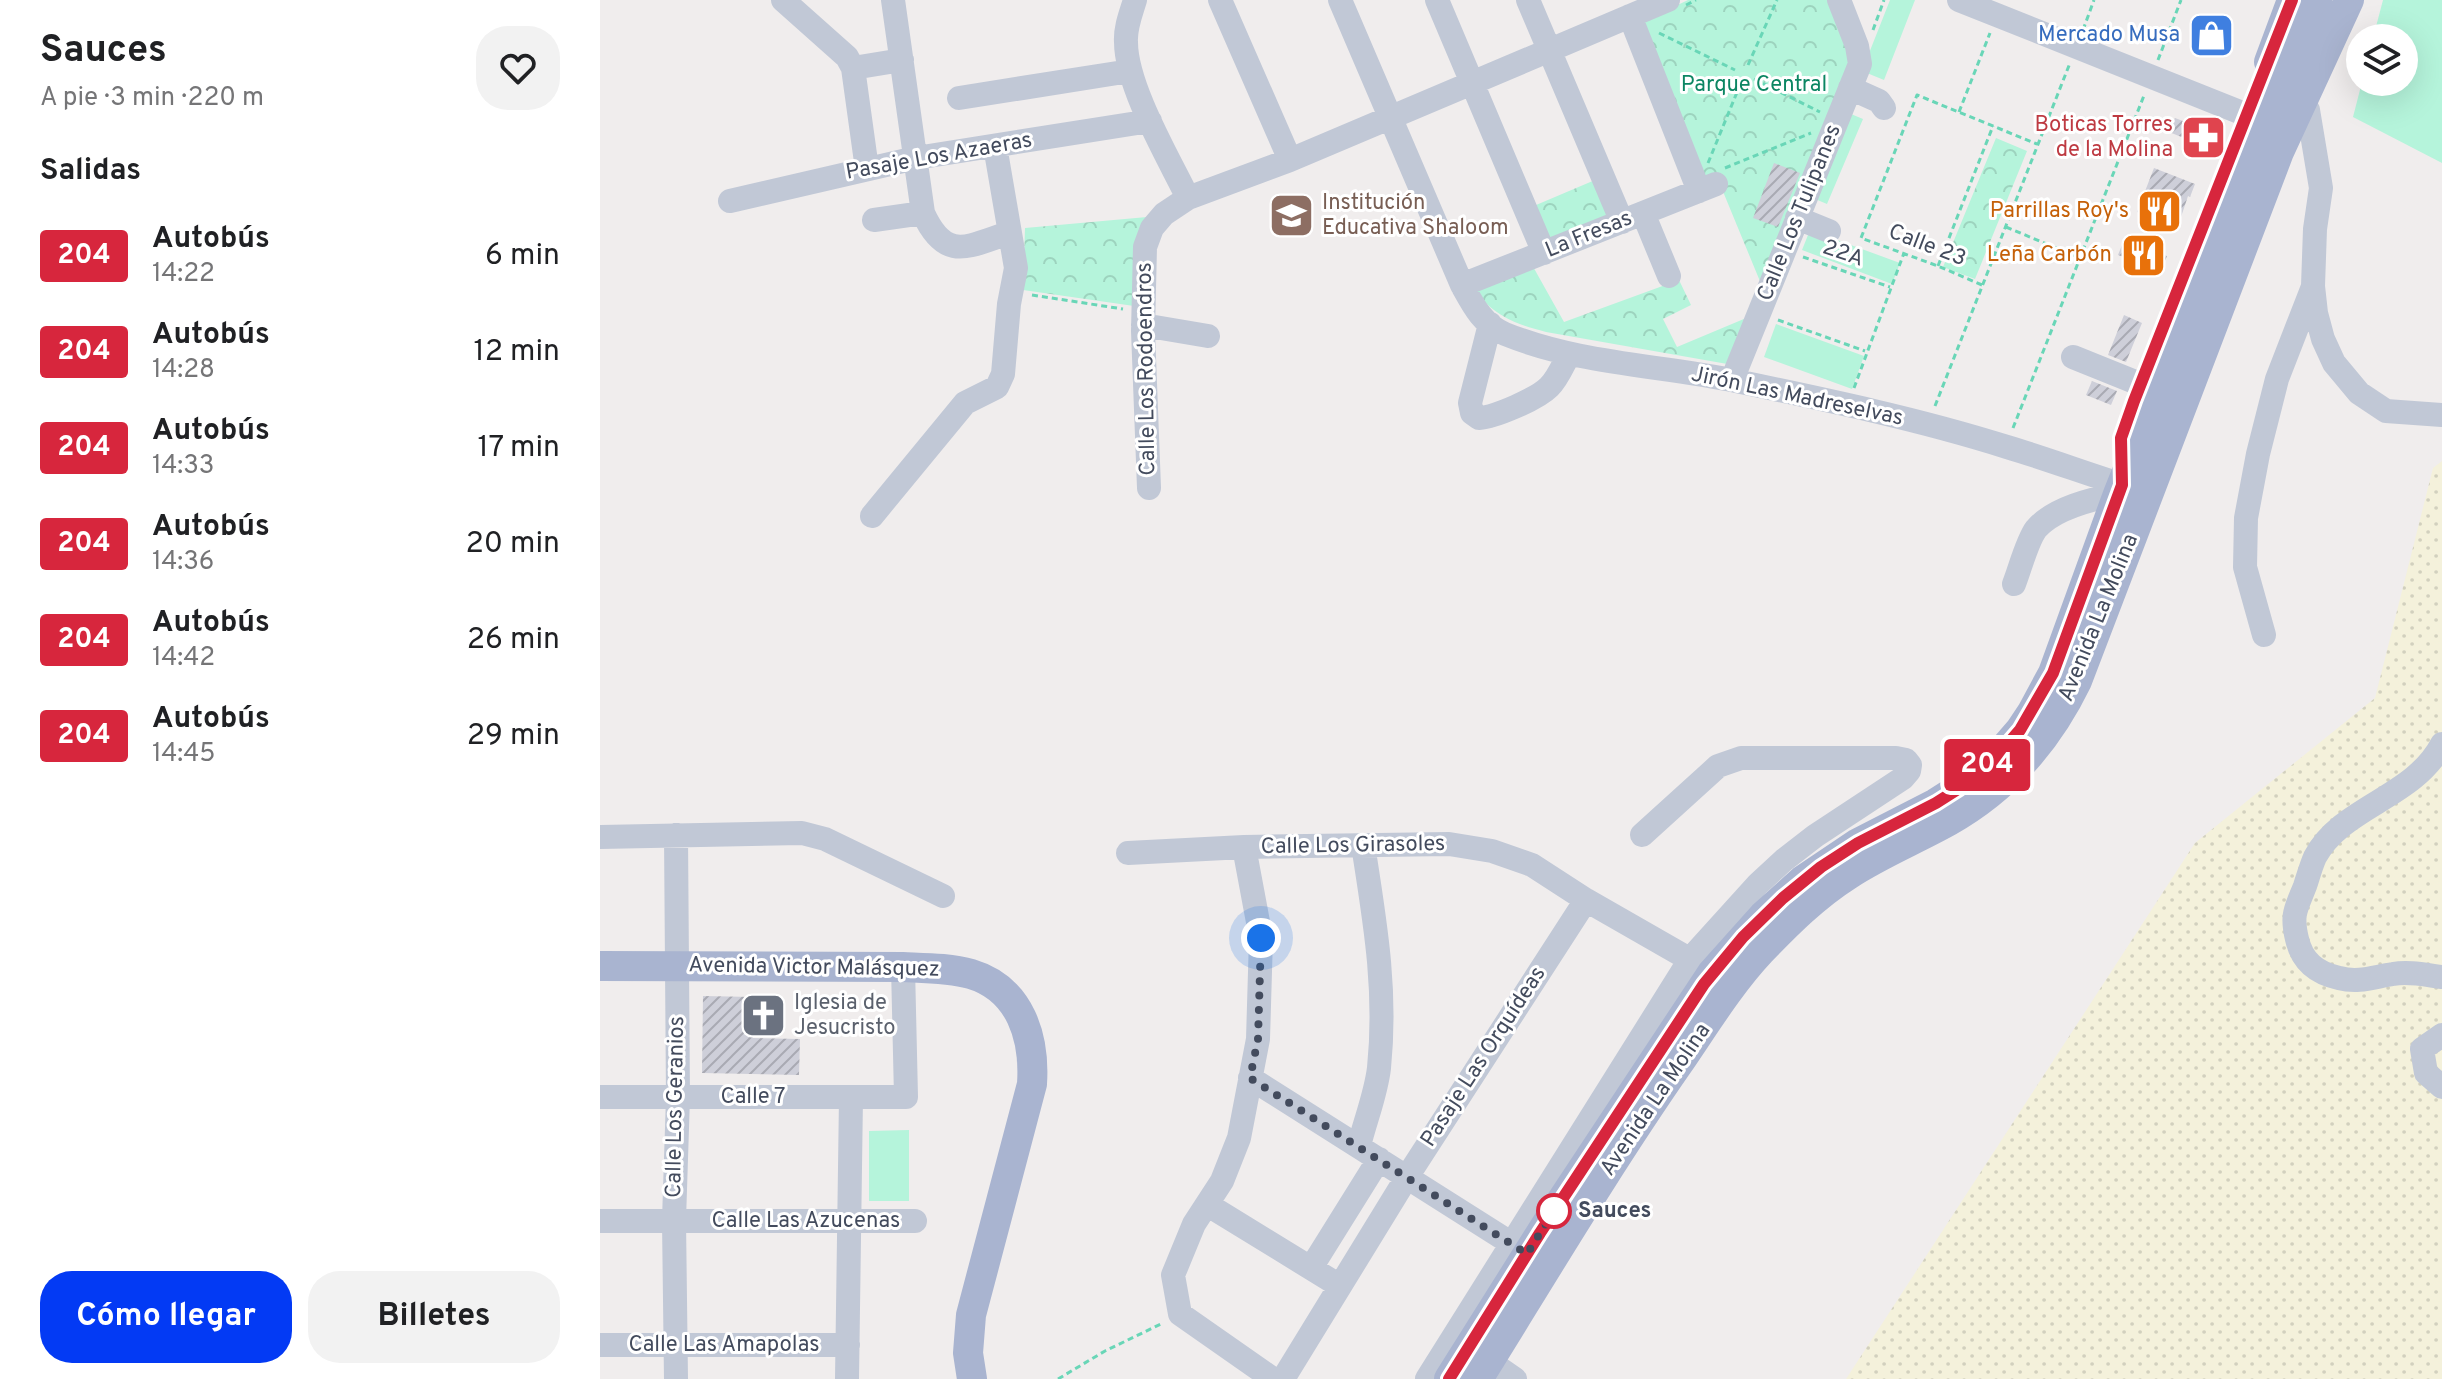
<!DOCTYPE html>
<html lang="es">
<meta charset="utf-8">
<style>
:root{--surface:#fff;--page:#f2f2f2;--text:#202124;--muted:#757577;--accent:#033af4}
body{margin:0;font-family:Overpass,sans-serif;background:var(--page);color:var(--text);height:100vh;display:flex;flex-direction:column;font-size:30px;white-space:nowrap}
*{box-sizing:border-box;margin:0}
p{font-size:26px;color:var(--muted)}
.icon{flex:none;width:44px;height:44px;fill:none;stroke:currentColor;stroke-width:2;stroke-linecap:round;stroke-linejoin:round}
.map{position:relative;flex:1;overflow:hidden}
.side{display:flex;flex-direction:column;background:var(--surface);width:600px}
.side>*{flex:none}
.badge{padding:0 16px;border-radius:6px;font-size:28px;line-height:52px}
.controls{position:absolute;left:1746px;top:24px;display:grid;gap:16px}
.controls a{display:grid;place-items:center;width:72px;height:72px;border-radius:50%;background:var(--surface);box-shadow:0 8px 32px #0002;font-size:40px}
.you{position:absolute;width:40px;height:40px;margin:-20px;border:6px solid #fff;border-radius:50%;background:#1a73e8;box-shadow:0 0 0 12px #1a73e833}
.map>.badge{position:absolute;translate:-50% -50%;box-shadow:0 0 0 4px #fff}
h2{padding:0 40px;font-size:30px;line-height:72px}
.round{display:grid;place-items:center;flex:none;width:84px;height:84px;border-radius:32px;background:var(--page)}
.overview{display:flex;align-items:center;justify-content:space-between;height:136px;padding:0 40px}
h1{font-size:38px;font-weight:700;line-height:60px}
.button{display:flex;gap:16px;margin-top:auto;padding:16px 40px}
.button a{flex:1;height:92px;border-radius:32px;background:var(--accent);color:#fff;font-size:32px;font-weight:700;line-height:92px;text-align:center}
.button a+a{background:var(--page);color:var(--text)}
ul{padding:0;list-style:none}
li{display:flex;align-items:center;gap:24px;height:96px;padding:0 40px}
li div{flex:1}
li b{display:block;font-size:30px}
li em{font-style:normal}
li .badge{min-width:88px;font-weight:700;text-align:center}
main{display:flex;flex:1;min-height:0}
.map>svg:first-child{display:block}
.grass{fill:#b5f4db}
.sand{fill:url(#sand-dots)}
.park{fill:url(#park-crowns)}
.building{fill:url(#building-hatch)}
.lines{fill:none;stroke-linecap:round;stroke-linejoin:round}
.path{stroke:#69d6b7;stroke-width:3;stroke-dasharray:6 4;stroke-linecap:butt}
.minor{stroke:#c1c8d6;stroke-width:24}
.major{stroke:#a9b4d0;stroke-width:30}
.line-casing{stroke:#fff;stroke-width:18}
.line{stroke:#d7263d;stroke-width:12}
.walk{stroke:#434b5d;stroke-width:8;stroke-dasharray:0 14.4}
.stop-dot{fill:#fff;stroke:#d7263d;stroke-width:4}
.labels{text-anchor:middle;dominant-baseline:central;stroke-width:6;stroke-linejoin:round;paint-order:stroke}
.shop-label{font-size:22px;fill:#366cbe;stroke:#fff;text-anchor:end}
.park-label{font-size:22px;fill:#0c8663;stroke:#fff}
.health-label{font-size:22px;fill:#be3a42;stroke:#fff;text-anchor:end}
.street-label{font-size:22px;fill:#434b5d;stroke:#fff}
.education-label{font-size:22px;fill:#785e54;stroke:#fff;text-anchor:start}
.food-label{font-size:22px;fill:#c56008;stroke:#fff;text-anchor:end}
.worship-label{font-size:22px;fill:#5b616d;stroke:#fff;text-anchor:start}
.stop-label{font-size:22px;font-weight:bold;fill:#434b5d;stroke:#fff;text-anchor:start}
</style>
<main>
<section class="side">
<div class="overview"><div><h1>Sauces</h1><p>A pie · 3 min · 220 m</p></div><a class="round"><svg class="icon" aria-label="heart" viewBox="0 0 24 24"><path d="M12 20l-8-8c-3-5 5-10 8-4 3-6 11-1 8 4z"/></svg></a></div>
<h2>Salidas</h2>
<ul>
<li><span class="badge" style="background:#d7263d;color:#fff">204</span><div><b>Autobús</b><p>14:22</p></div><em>6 min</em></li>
<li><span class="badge" style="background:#d7263d;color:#fff">204</span><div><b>Autobús</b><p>14:28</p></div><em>12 min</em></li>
<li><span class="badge" style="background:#d7263d;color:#fff">204</span><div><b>Autobús</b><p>14:33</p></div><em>17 min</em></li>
<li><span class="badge" style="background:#d7263d;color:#fff">204</span><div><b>Autobús</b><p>14:36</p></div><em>20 min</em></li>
<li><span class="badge" style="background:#d7263d;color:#fff">204</span><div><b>Autobús</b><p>14:42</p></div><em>26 min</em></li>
<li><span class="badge" style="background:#d7263d;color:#fff">204</span><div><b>Autobús</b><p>14:45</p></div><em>29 min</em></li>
</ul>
<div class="button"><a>Cómo llegar</a><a>Billetes</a></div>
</section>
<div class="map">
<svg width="1842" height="1379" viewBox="0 0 1842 1379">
<defs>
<pattern id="sand-dots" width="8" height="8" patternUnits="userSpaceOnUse" patternTransform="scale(2)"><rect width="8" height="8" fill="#f4f1db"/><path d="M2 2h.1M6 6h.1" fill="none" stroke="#d2d0be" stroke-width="1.8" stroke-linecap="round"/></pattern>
<pattern id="park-crowns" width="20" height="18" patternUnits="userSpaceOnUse" patternTransform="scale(2)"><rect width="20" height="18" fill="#b5f4db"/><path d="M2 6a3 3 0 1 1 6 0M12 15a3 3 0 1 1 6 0" fill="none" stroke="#9dd3be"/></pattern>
<pattern id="building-hatch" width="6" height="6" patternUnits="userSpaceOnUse" patternTransform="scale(2)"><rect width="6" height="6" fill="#cecfd9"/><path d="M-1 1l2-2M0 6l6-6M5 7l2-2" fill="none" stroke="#a9aab3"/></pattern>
</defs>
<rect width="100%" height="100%" fill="#f0eded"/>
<!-- grass -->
<path class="grass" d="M1290,0H1315L1284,80L1262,71Z
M1783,0H1842V163L1753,117L1762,82H1804V38H1773Z
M1251,114L1263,119L1227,204L1215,199Z
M1210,230L1300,263L1292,284L1202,250Z
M1176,324L1264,356L1252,389L1164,357Z
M309,1130V1201H269V1131Z"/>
<!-- sand -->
<path class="sand" d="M1842,461V1379H1246L1595,843L1775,698L1833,468Z"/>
<!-- park -->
<path class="park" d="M1088,0H1233L1250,65L1164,291L1117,177L1102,182L1038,24Z
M1396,138L1427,151L1375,279L1343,267Z
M995,180L1012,221L946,249L929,208Z
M547,217L534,306L423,290L425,228Z
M931,263L964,322L1079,280L1091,305L1063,319L1077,347L1151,316L1133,365L946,332C911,323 894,315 871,287Z"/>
<!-- building -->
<path class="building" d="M1575,118L1615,133L1609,148L1569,132Z
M1174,163L1200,173L1178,227L1153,218Z
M1554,168L1595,184L1590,197L1588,196L1578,226L1537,212Z
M1524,240L1567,256L1561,271L1518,255Z
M1524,315L1542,323L1526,362L1508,355Z
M1492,381L1517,391L1511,405L1486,395Z
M103,996L154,997L153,1038L200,1039L199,1075L102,1073Z"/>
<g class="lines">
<!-- path -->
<path class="path" d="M1086,5L1096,0
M1273,30L1284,0
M1483,30L1494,0
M1059,33L1135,70
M1558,60L1581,0
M1148,65L1177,0
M1154,79L1220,112
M1359,112L1390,33
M1108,163L1140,85
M1125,168L1211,133
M1406,227L1480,258
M1203,257L1290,287
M1338,266L1393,126
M1382,285L1338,266L1261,238L1317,95L1437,144
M432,295L523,309
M1178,320L1265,351
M1254,388L1304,253
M1335,406L1470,63
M1413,428L1545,93
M458,1379L505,1351L563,1323"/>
<!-- minor -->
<path class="minor" d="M183,0L247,57L253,68L267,169
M293,0L323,213C346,263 368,246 409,233
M535,0C531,13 525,28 526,42C526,86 568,157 588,198
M620,0L690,160
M740,0L862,285C873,305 883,325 905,334C979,364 1059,365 1136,381C1227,400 1318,419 1407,447C1451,460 1495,477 1539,490
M837,0L944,253
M928,0L1022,222
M1359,0L1647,115
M1030,16L1099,191
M253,68L302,60
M1250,88L1279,101L1284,108
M359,98L530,71
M1708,110L1721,188L1715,229L1713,286L1716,313L1723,339L1734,363L1759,393L1786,411L1842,415
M130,201L316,158L550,121
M1043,213L1069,276
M1197,218L1229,231
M274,220L323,213
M862,285L1116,184
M890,324L870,403L872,413L879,418C895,417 937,399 949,387C958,378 963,365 969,354
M543,325L608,336
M1473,357L1540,384
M1132,380L1260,64L1257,46L1239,0
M549,488L543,331L545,247L552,228L564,214L588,198L690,160L1068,0
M272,516L365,403L397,387L403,374L409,304L416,268L395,146
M1414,584C1420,569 1427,541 1436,529C1454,508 1492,499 1518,494
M1664,635L1645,567L1646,518L1658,454L1677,379L1712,289
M1842,744C1814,798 1742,806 1715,857C1711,866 1708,877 1705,886C1696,909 1691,914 1697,939C1702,961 1716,973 1739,978C1759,983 1773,977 1793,974C1809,971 1826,975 1842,977
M0,837L202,833L225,839L343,896
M644,847L661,938L658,1039L639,1138L622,1181L594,1224L573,1275L580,1314L673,1379
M528,853L644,847L849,844L892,851L932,865L986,900L1103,967
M1842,1035L1822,1049L1826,1073L1842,1087
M650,1078L925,1252
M0,1097H306L303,967
M759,1146C765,1121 776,1094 779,1068C787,990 775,922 763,845
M608,1205L740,1286
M0,1221H315
M711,1268L779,1159
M0,1345H248
M889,1361L915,1379
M76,1379L74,1220L78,1097L76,835
M247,1379L251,1097
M683,1379L807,1177L986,900
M827,1379L1091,958L1158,884L1184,860L1215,836L1303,778L1309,771L1310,765L1306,760L1296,758H1141L1118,766L1042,835"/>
<!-- major -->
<path class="major" d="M1669,62L1692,0
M0,966L303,967C326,968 350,968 371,974C421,989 435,1038 432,1084L371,1315L368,1353L372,1379
M849,1379L954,1212L1112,973L1163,916L1203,880L1258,843L1336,803L1358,789L1394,760L1420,730L1432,712L1453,673L1518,494L1704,29L1717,0
M878,1379C944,1273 1008,1165 1079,1063C1105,1025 1130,984 1161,951C1188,923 1215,896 1248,875C1280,854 1315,840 1349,821C1407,788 1448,741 1477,681L1679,152L1749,0"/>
</g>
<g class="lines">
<defs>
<path id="line" d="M849,1379L940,1233L1104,984L1143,937L1183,898L1221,867L1258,843L1336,803L1358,789L1394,760L1420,730L1453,673L1522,485L1521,438L1534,401L1692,0"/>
</defs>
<!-- line casing -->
<use href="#line" class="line-casing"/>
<!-- line -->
<use href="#line" class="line"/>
<!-- walk -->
<path class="walk" d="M661,938L658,1039L650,1078L927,1254L954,1211"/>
</g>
<!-- icons -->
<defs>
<symbol id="shop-square" viewBox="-11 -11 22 22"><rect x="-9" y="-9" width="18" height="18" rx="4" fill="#3f7fe0" stroke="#fff"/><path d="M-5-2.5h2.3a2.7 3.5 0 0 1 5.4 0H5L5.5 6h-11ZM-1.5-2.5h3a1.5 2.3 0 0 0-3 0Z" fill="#fff"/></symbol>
<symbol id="pharmacy-square" viewBox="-11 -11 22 22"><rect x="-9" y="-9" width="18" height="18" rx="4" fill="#e0444e" stroke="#fff"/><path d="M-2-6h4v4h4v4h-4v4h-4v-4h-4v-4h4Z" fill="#fff"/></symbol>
<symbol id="restaurant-square" viewBox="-11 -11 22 22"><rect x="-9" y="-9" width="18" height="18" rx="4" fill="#e8710a" stroke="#fff"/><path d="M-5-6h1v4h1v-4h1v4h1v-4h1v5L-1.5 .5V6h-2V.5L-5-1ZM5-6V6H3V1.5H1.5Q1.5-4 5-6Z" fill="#fff"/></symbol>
<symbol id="school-square" viewBox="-11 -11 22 22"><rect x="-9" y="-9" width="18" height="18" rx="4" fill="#8d6e63" stroke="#fff"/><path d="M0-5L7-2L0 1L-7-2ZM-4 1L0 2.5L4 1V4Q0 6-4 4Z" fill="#fff"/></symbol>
<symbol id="church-square" viewBox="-11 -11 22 22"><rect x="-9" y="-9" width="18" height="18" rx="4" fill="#6b7280" stroke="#fff"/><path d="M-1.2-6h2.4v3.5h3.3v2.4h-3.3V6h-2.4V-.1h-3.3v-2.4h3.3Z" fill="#fff"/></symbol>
</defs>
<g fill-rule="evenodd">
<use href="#shop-square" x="1586" y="10" width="51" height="51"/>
<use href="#pharmacy-square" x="1578" y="112" width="51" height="51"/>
<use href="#restaurant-square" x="1534" y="186" width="51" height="51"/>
<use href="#school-square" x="666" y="190" width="51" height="51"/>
<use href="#restaurant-square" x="1518" y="230" width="51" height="51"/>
<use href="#church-square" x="138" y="990" width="51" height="51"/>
</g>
<!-- markers -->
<circle class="stop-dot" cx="954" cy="1211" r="16"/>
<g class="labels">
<!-- shop labels -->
<g class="shop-label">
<text x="1580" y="35">Mercado Musa</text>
</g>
<!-- park labels -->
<g class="park-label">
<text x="1154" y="85">Parque Central</text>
</g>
<!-- health labels -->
<g class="health-label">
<text x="1573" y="125">Boticas Torres<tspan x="1573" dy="25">de la Molina</tspan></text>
</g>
<!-- street labels -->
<g class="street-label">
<text transform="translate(339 157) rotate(-10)">Pasaje Los Azaeras</text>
<text transform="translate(1200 213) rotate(-68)">Calle Los Tulipanes</text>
<text transform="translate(989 235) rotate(-22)">La Fresas</text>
<text transform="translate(1327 246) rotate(21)">Calle 23</text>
<text transform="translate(1243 254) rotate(19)">22A</text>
<text transform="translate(547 369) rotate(-91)">Calle Los Rodoendros</text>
<text transform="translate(1197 397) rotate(12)">Jirón Las Madreselvas</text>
<text transform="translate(1499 618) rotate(-68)">Avenida La Molina</text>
<text transform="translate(753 846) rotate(-1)">Calle Los Girasoles</text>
<text transform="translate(214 968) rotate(1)">Avenida Victor Malásquez</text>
<text transform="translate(884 1057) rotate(-57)">Pasaje Las Orquídeas</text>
<text x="153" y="1097">Calle 7</text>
<text transform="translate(1056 1100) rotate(-56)">Avenida La Molina</text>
<text transform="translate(76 1107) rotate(-89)">Calle Los Geranios</text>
<text x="206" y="1221">Calle Las Azucenas</text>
<text x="124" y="1345">Calle Las Amapolas</text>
</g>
<!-- education labels -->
<g class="education-label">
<text x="722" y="203">Institución<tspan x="722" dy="25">Educativa Shaloom</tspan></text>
</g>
<!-- food labels -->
<g class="food-label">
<text x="1529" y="211">Parrillas Roy's</text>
<text x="1512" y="255">Leña Carbón</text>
</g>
<!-- worship labels -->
<g class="worship-label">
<text x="194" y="1003">Iglesia de<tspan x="194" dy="25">Jesucristo</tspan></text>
</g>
<!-- stop labels -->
<g class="stop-label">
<text x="978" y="1211">Sauces</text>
</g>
</g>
</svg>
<div class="controls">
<a><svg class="icon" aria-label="layers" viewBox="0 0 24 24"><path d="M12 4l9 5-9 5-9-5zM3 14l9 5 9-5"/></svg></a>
</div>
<div class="you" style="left:661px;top:938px"></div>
<b class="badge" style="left:1387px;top:765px;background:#d7263d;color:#fff">204</b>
</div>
</main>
